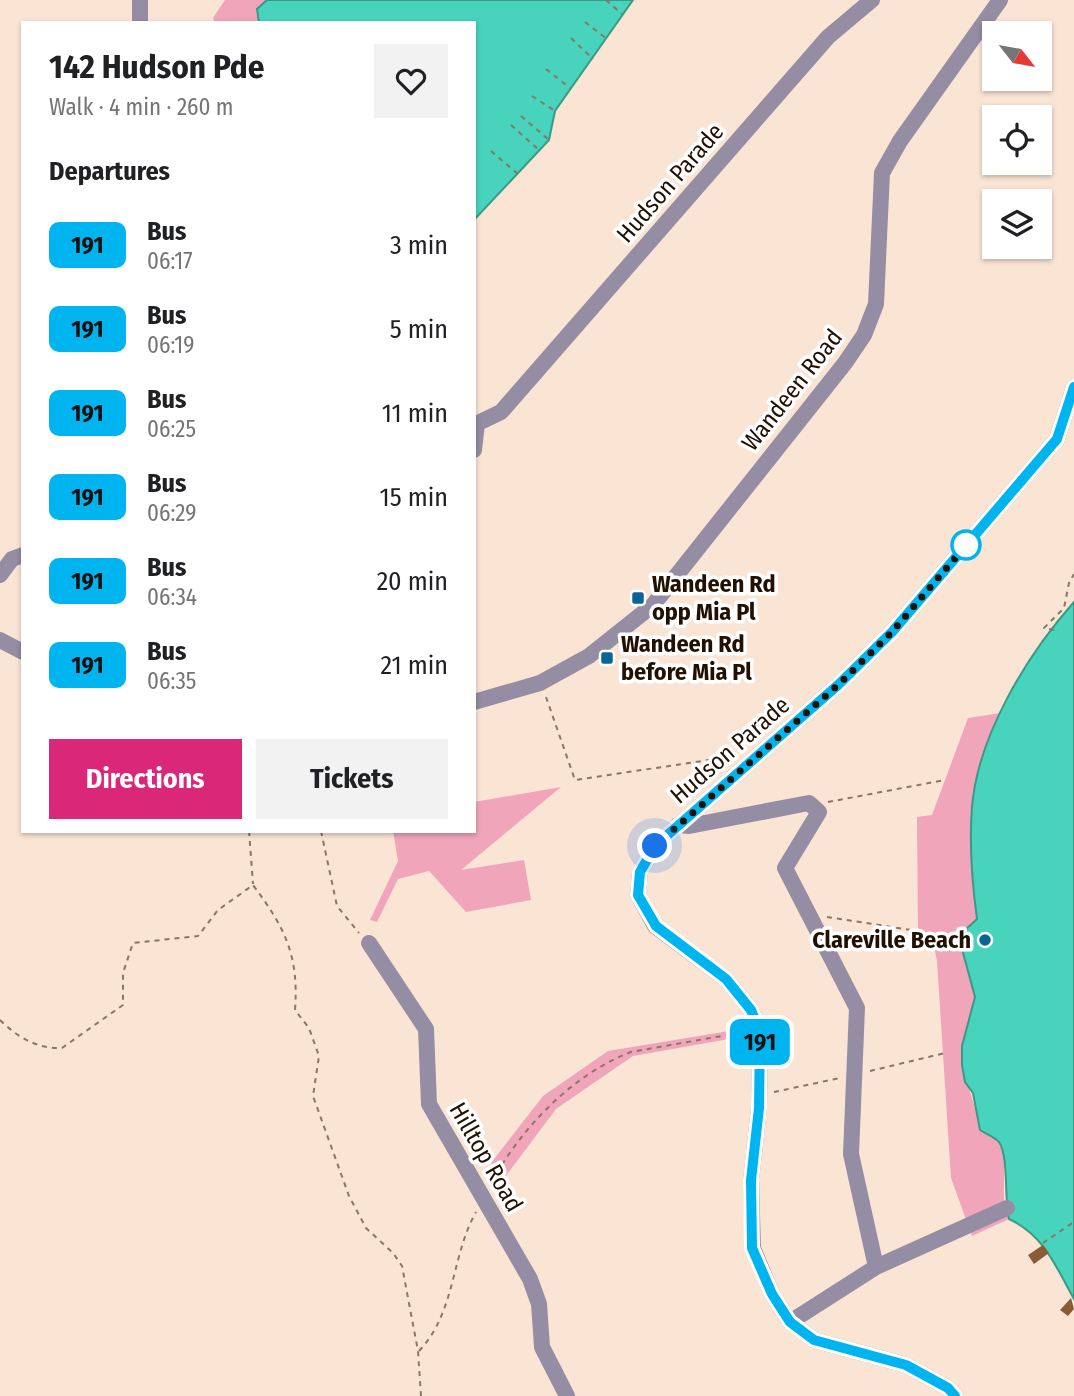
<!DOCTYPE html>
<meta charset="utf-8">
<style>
:root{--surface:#fff;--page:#f2f2f2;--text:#202124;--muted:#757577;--accent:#db2777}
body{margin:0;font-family:"Fira Sans Condensed",sans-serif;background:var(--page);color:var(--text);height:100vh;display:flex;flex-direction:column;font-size:26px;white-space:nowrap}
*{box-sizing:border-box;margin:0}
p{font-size:23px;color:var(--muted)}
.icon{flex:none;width:38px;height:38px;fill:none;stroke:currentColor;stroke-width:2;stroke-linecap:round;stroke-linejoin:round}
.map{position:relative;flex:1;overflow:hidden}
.details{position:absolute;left:21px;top:21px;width:455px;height:812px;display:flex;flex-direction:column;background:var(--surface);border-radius:0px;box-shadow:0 2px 5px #0004}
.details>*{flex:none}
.badge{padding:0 14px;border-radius:10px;font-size:24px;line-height:46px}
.needle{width:46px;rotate:121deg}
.controls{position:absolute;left:982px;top:21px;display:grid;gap:14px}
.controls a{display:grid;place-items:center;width:70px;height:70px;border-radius:0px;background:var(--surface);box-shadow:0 2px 5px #0004;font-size:35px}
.you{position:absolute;width:35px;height:35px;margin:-18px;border:5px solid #fff;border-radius:50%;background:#1a73e8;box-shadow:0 0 0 10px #1a73e833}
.map>.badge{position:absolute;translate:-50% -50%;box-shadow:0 0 0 4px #fff}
h2{padding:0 28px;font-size:26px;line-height:63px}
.round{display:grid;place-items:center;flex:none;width:74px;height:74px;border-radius:0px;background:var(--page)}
.overview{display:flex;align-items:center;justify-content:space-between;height:119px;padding:0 28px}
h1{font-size:33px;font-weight:700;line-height:52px}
.primary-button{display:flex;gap:14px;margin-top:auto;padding:14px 28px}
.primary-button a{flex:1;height:80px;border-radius:0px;background:var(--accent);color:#fff;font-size:28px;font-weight:700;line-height:80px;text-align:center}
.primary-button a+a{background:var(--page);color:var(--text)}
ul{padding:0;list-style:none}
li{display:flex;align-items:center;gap:21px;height:84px;padding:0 28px}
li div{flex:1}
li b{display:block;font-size:26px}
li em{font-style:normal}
li .badge{min-width:77px;font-weight:700;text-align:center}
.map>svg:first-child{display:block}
.green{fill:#f1a5bb}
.water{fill:#48d3bd;stroke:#3d9985;stroke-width:2}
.building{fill:#895c36}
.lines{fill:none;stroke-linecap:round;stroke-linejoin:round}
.path{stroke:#887667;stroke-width:2;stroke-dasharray:5 5;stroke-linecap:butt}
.minor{stroke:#948da4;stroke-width:16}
.line-casing{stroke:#fff;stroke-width:16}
.line{stroke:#00b5ef;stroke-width:10}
.walk{stroke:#221103;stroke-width:7;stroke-dasharray:0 12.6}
.stop-dot{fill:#fff;stroke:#00b5ef;stroke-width:3.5}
.poi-dot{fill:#0a6495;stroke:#fff;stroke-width:2.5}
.labels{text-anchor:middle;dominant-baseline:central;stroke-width:7;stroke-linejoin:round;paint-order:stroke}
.street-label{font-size:24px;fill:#221103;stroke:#fff}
.poi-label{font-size:24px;font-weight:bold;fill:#221103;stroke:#fff;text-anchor:start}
</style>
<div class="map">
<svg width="1074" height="1396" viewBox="0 0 1074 1396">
<rect width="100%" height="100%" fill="#fae5d5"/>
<!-- green -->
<path class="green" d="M225,0H267L257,9L259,23H215L213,18Z
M1000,713L972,804V875L977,919L962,949L975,997L962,1046V1065L975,1108L998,1141L1004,1155V1199L1009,1219L972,1236L951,1178L937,961L932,937L918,935L917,817L932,815L968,718Z
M561,787L461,870L524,860L531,900L466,912L429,871L398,879L377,922L370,920L398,861L393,831H474V802Z
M747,1028L746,1036L633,1056L556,1109L505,1177L491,1163L543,1096L608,1051Z"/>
<!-- water -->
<path class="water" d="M267,0H633L555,111L549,140L474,220V23H259L257,9Z
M1074,602V1299C1056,1267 1044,1235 1009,1219C1004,1199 1009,1157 999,1142C995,1137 986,1134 980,1130L973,1093L965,1082L962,1065V1046L975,997L962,949L964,931L977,919C972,882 969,844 972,807C978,735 1027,655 1074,602Z"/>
<!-- building -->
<path class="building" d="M1043,1245L1049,1253L1034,1264L1028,1255Z
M1071,1298L1074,1309L1068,1316L1060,1310Z"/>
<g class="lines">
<!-- path -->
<path class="path" d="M606,0L622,14
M585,22L607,39
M571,38L593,59
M546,69L570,88
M532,96L555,111
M521,116L549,140
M511,125L540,151
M491,151L518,174
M1054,630L1044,628L1064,608L1069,583L1074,574
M546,697L575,780L736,756
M828,802L945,780
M249,831L253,884
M321,831L337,906L359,933
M827,917L918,931
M0,1020C17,1037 37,1049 62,1048L123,1005V973L133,943L198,936L218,910L253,885C285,928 299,955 295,1010L309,1028L319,1056L313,1096L349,1196L366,1228L393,1253L402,1266L418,1351L421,1396
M870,1071L945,1053
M774,1092L840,1078
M492,1182C521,1128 573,1074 631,1052L744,1032
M1043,1243L1074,1222
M419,1351C456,1312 451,1256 476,1212"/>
<!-- minor -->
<path class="minor" d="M140,23V0
M474,425L501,412L828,37L872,0
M474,450L477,424
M0,575L12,559L23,555
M0,640L23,652
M474,702L540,683L589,656L653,605L845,363L864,335L876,304L882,173L900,141L1000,0
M678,825L689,826L809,803L819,812L785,868L857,1008L851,1154L876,1267L1007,1208
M369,943L426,1029L429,1104L530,1279L539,1304L542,1347L567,1396
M790,1322L876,1267
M955,1396L948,1388L906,1365L814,1340L790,1322L772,1294L753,1248L751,1180L759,1108L760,1032L751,1010L726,979L655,926L638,895L640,872L655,846L838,685L892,632L1057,439L1074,387"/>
</g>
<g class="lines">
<defs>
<path id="line" d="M955,1396L948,1388L906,1365L814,1340L790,1322L772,1294L752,1248L751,1180L759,1108L760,1032L751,1010L726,979L656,926L638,895L640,872L655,846L838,685L892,632L1057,439L1074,387"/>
</defs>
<!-- line casing -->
<use href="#line" class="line-casing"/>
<!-- line -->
<use href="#line" class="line"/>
<!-- walk -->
<path class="walk" d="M655,846L838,685L892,632L974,536L966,545"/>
</g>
<!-- markers -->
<circle class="stop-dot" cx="966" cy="545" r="14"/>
<g class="poi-dot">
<rect x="631" y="591" width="14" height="14" rx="3.5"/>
<rect x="600" y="651" width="14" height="14" rx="3.5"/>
<circle cx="985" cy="940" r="7"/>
</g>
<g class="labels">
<!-- street labels -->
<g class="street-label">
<text transform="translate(670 183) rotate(-49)">Hudson Parade</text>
<text transform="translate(792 390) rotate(-52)">Wandeen Road</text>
<text transform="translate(730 750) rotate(-41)">Hudson Parade</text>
<text transform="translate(486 1157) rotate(60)">Hilltop Road</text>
</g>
<!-- poi labels -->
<g class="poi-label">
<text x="652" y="584">Wandeen Rd<tspan x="652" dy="28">opp Mia Pl</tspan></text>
<text x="621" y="644">Wandeen Rd<tspan x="621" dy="28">before Mia Pl</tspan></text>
<text x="971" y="940" text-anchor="end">Clareville Beach</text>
</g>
</g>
</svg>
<div class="controls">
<a><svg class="needle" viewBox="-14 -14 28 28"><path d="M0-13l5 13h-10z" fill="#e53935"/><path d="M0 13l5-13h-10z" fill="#757577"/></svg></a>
<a><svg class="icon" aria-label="locate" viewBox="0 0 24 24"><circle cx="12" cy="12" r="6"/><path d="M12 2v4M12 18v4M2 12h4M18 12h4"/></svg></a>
<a><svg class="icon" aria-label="layers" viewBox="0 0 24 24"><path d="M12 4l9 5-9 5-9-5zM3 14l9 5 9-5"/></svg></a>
</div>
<div class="you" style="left:655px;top:846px"></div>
<b class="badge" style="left:760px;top:1042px;background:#00b5ef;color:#111">191</b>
<section class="details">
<div class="overview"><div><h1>142 Hudson Pde</h1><p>Walk · 4 min · 260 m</p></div><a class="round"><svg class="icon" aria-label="heart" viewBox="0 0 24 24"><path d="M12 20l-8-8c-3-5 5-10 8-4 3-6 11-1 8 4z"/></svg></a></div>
<h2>Departures</h2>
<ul>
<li><span class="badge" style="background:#00b5ef;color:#111">191</span><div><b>Bus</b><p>06:17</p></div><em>3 min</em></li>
<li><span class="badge" style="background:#00b5ef;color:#111">191</span><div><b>Bus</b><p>06:19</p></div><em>5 min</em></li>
<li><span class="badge" style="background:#00b5ef;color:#111">191</span><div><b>Bus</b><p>06:25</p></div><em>11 min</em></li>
<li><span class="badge" style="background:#00b5ef;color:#111">191</span><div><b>Bus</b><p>06:29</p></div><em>15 min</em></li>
<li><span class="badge" style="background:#00b5ef;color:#111">191</span><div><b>Bus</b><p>06:34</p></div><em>20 min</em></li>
<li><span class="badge" style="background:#00b5ef;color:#111">191</span><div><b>Bus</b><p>06:35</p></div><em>21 min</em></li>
</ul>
<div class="primary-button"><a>Directions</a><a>Tickets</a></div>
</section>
</div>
